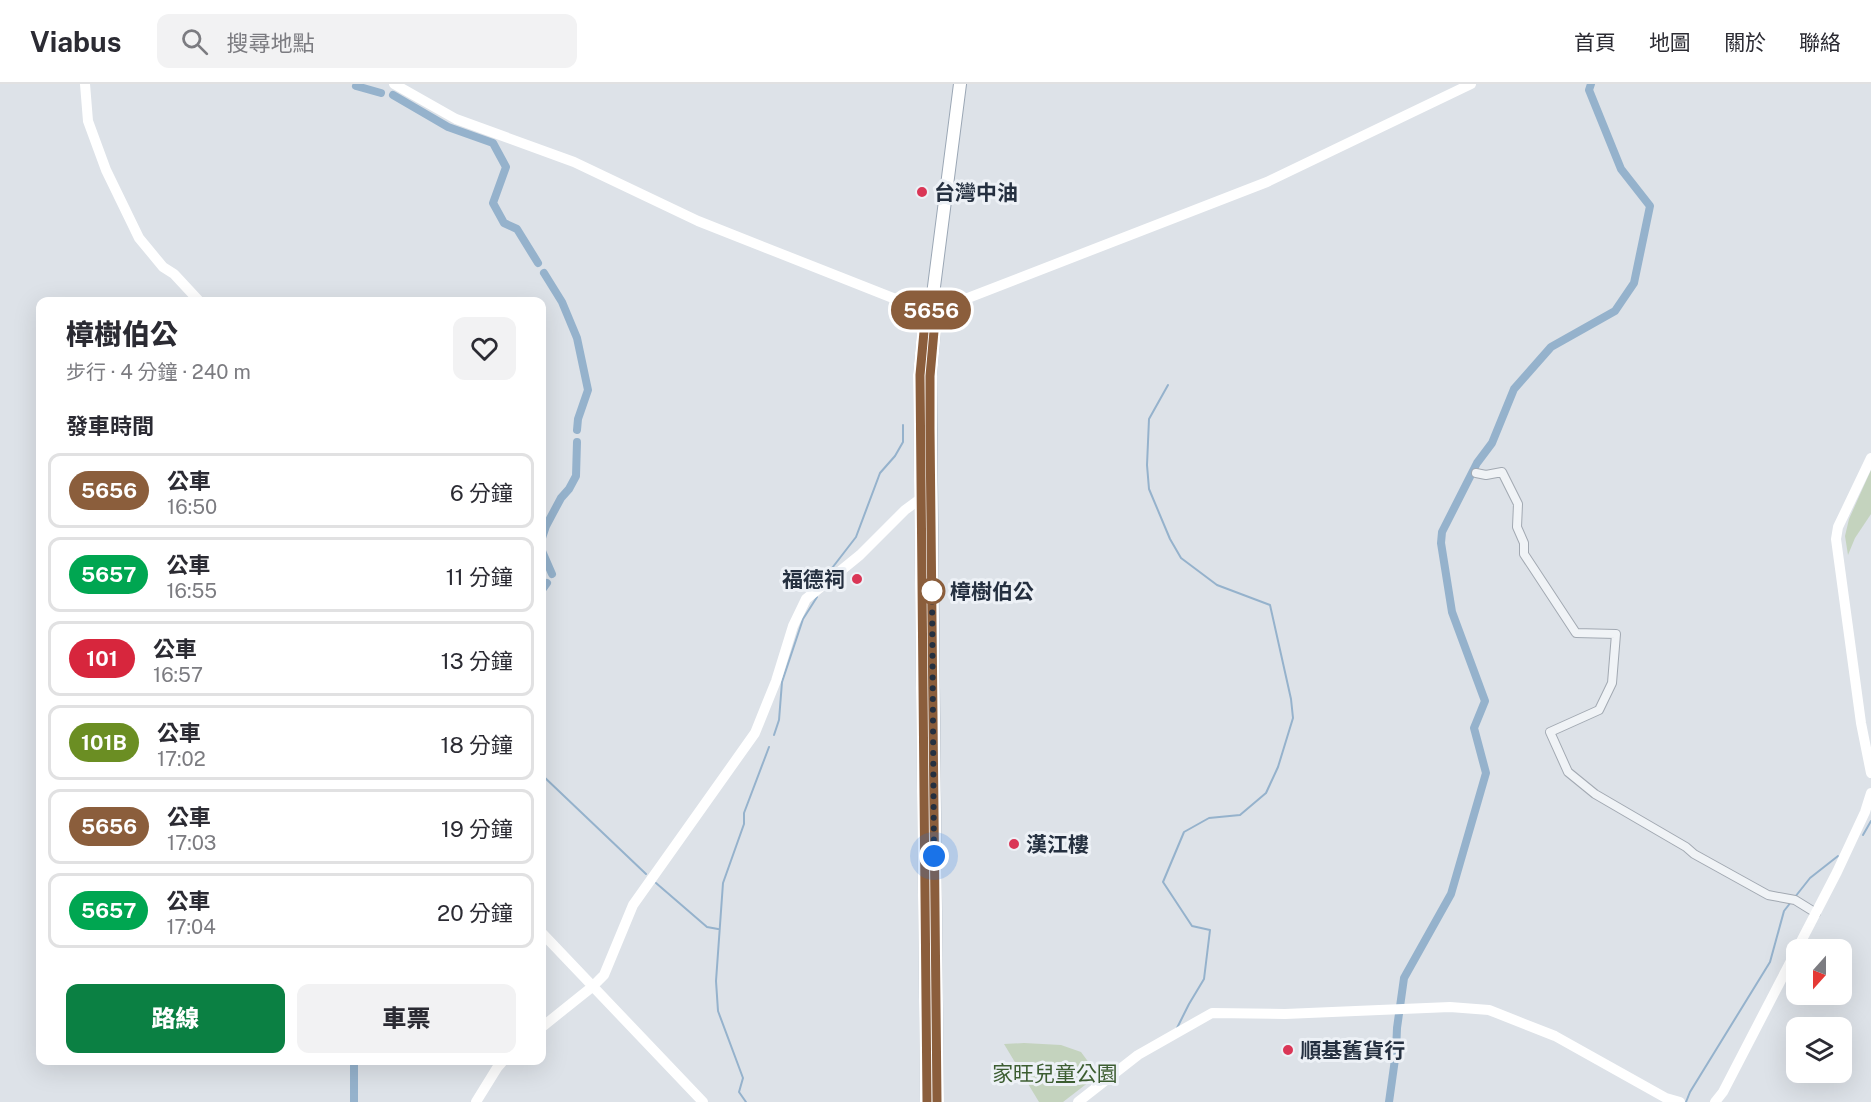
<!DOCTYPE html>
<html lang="zh-TW">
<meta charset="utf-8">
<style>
:root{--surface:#fff;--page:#f2f2f3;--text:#2b2b33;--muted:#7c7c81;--line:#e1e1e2;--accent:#0b8043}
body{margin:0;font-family:"Public Sans","Noto Sans TC",sans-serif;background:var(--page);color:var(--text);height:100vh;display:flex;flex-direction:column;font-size:22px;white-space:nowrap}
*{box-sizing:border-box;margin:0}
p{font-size:20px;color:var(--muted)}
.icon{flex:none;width:33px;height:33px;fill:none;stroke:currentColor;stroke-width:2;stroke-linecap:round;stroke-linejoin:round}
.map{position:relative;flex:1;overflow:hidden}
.details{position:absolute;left:36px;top:213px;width:510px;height:768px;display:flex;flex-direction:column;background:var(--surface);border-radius:12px;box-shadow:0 6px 24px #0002}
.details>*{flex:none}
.badge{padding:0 12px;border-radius:20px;font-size:21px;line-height:39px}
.needle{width:39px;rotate:201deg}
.controls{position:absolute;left:1786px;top:855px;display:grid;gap:12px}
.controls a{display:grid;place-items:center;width:66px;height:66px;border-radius:12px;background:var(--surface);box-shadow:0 6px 24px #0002;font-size:30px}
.you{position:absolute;width:30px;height:30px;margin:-15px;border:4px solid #fff;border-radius:50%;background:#1a73e8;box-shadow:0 0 0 9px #1a73e833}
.map>.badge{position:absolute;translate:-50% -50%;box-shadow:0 0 0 3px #fff}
h2{padding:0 30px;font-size:22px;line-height:54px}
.round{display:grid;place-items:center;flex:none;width:63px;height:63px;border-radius:12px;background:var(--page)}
.overview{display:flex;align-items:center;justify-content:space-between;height:102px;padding:0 30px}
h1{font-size:28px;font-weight:800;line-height:45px}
.button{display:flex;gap:12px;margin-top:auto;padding:12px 30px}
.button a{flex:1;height:69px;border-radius:12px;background:var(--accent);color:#fff;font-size:24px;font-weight:800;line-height:69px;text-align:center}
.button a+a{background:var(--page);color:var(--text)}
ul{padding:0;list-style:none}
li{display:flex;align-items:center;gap:18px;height:75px;margin:0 12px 9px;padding:0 18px;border:3px solid var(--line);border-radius:12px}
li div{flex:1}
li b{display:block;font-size:22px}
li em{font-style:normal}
li .badge{min-width:66px;font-weight:700;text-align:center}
header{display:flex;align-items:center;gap:36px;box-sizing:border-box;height:84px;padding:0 30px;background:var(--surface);border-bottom:2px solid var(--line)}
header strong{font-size:28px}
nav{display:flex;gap:33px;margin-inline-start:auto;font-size:21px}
.search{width:420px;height:54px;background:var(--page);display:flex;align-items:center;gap:15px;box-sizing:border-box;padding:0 21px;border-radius:12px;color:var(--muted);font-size:22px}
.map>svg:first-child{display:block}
.green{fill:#c4d3be}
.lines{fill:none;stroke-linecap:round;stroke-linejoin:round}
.stream{stroke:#95b2cc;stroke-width:2}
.canal{stroke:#95b2cc;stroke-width:8}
.street-casing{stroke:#a2a9b2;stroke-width:10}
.primary-casing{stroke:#9ba7b5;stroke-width:14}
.street{stroke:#f0f3f6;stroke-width:8}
.secondary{stroke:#fff;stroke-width:10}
.primary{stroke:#fff;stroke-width:12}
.line-casing{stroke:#fff;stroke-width:14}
.line{stroke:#8b5e3c;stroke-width:9}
.walk{stroke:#253040;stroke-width:6;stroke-dasharray:0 10.8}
.poi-dot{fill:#da3656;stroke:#edf1f6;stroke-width:2}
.stop-dot{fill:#fff;stroke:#8b5e3c;stroke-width:3}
.labels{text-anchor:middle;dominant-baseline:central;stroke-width:6;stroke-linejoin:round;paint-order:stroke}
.poi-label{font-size:21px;font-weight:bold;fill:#253040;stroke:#edf1f6;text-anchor:start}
.stop-label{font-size:21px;font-weight:bold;fill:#253040;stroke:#edf1f6;text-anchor:start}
.park-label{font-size:21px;fill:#3c5d31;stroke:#edf1f6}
</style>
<header>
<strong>Viabus</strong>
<div class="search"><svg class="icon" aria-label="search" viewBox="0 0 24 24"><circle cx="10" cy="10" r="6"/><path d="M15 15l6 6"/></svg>搜尋地點</div>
<nav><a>首頁</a><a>地圖</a><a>關於</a><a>聯絡</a></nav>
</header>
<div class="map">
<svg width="1871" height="1018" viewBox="0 0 1871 1018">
<rect width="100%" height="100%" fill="#dde2e8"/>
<!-- green -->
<path class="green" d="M1871,386V430L1855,454L1848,471L1845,452L1849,435Z
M1024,959L1061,961L1081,968L1098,991L1063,1018H1039L1004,960Z"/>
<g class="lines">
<!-- stream -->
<path class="stream" d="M1168,301L1149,335L1147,381L1149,405L1170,455L1181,474L1217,501L1270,521L1291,615L1293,634L1278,683L1266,709L1240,731L1209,734L1184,748L1163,798L1192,842L1210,846L1204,895L1189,920L1177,944
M829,488L856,453L880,389L895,372L903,358V341
M774,651L779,636L782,598L803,535L817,513
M542,691L646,790
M1863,751L1871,737
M656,799L707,843L718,845
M1795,813L1810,794L1838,772
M746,1018L739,1008L743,994L718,927L716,897L723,799L744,740V729L769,663
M1686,1018L1690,1008L1770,878L1784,827L1791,818"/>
<!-- canal -->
<path class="canal" d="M357,0L356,2L381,9
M393,11L448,43L493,59L506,83L493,119L504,139L517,145L538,179
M544,189L562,218L577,254L588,306L578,335L577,346
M542,454L546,442L561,414L569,405L576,392L577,358
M542,467L552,490
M542,506L547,499
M354,976V1018
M1389,1018L1396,968L1397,944L1404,894L1451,810L1486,689L1474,644L1485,617L1452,528L1441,459L1442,448L1477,379L1492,359L1514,305L1551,263L1615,227L1634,199L1650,122L1621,85L1589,6L1591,0"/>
<defs>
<path id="street" d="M1476,389L1486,391L1502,388L1518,420L1517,443L1524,459V470L1576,549L1616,550L1612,599L1599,626L1550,648L1568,688L1595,710L1686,763L1694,770L1768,811L1795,816L1816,829"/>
<path id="primary" d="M927,1018L920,291L925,238L931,227
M937,1018L930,292L934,247L931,226L960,0"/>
</defs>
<!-- street casing -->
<use href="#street" class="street-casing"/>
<!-- primary casing -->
<use href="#primary" class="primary-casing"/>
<!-- street -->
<use href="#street" class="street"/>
<!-- secondary -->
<path class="secondary" d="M85,0L88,37L106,86L139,154L163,183L174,190L200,218
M394,0L456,35L574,78L698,137L898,216L931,226L955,219L1267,98L1471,0
M1871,374L1838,443L1836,455L1861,639L1871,689
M542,849L703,1018
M542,943L592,903L604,891L633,821L755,649L776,597L793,542L806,515L860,471L905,426L920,415L928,414
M476,1018L497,984L504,976
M1078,1018L1138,971L1212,929L1285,930L1450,923L1489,926L1555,952L1666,1014L1680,1018
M1715,1018L1723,1008L1837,788L1865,728L1871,709"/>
<!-- primary -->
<use href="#primary" class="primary"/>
</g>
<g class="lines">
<defs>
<path id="line" d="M927,1018L920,291L925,237L932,226L934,247L930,292V344L937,1018"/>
</defs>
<!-- line casing -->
<use href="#line" class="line-casing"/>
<!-- line -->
<use href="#line" class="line"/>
<!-- walk -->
<path class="walk" d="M932,507L934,772"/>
</g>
<!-- markers -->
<g class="poi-dot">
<circle cx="922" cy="108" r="6"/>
<circle cx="857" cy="495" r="6"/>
<circle cx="1014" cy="760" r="6"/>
<circle cx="1288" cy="966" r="6"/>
</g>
<circle class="stop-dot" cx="932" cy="507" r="12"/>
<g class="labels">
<!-- poi labels -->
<g class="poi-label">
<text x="934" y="108">台灣中油</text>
<text x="845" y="495" text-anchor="end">福德祠</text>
<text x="1026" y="760">漢江樓</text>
<text x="1300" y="966">順基舊貨行</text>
</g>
<!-- stop labels -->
<g class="stop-label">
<text x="950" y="507">樟樹伯公</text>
</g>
<!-- park labels -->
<g class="park-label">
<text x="1055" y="989">家旺兒童公園</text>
</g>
</g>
</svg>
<div class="controls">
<a><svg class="needle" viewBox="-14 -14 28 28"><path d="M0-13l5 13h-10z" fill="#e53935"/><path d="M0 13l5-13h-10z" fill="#7c7c81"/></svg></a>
<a><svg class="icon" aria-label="layers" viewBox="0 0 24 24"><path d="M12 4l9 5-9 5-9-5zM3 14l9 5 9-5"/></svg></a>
</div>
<div class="you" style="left:934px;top:772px"></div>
<b class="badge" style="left:931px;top:226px;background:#8b5e3c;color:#fff">5656</b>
<section class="details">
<div class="overview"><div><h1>樟樹伯公</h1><p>步行 · 4 分鐘 · 240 m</p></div><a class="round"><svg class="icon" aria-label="heart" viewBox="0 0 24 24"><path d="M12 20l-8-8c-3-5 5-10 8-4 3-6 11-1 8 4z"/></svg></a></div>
<h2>發車時間</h2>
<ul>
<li><span class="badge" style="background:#8b5e3c;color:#fff">5656</span><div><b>公車</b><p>16:50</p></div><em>6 分鐘</em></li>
<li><span class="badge" style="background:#00a651;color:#fff">5657</span><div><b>公車</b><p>16:55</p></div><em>11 分鐘</em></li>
<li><span class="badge" style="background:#d7263d;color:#fff">101</span><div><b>公車</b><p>16:57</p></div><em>13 分鐘</em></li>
<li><span class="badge" style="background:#6b8e23;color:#fff">101B</span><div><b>公車</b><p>17:02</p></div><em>18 分鐘</em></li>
<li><span class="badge" style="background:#8b5e3c;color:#fff">5656</span><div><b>公車</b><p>17:03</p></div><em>19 分鐘</em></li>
<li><span class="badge" style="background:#00a651;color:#fff">5657</span><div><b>公車</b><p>17:04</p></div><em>20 分鐘</em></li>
</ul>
<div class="button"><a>路線</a><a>車票</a></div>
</section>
</div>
